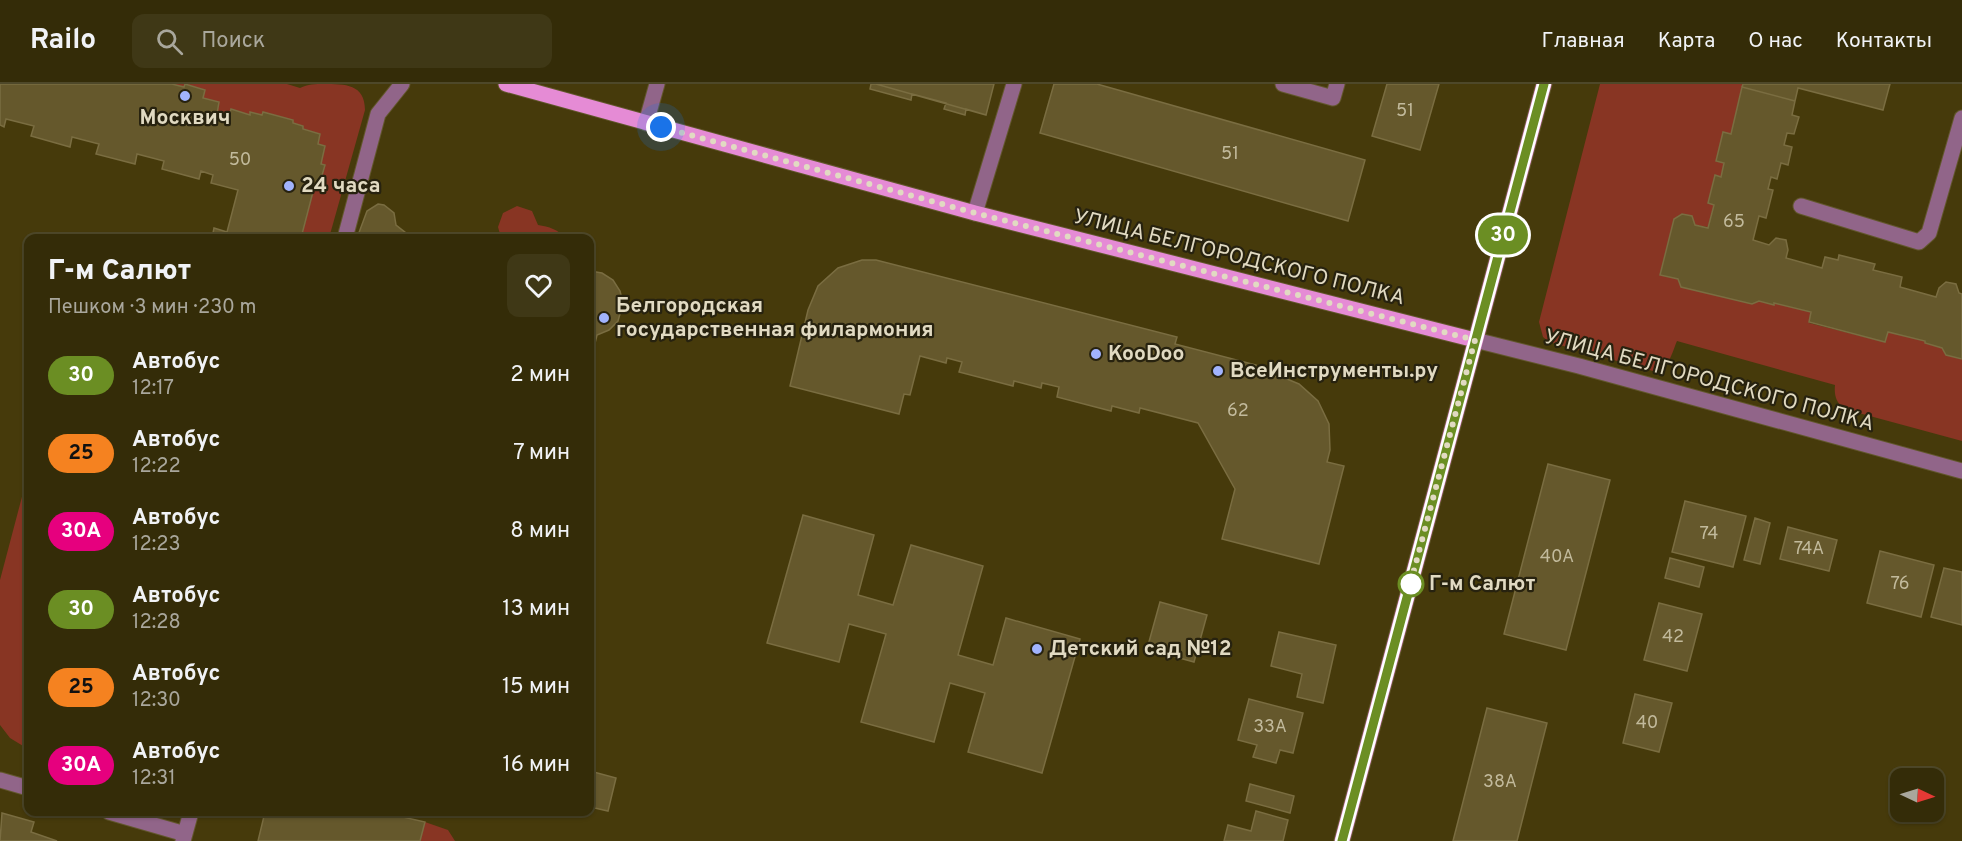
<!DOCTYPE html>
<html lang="ru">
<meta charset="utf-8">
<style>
:root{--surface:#342c08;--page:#3f3816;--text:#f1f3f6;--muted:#a9a79c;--line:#4e4829}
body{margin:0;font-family:Overpass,sans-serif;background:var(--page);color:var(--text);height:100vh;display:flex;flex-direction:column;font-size:22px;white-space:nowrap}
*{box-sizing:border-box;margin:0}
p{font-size:20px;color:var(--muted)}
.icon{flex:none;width:33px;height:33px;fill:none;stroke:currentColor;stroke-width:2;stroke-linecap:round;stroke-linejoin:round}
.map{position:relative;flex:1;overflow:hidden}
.side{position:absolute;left:24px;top:150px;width:570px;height:582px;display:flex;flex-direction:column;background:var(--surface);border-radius:12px;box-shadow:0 2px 4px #0004,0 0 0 2px var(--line)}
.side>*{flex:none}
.badge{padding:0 12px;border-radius:20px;font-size:21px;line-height:39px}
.needle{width:39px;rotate:94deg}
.controls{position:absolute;left:1890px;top:684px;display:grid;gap:12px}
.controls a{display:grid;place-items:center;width:54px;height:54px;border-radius:12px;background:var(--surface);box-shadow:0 2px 4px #0004,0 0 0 2px var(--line);font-size:30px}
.you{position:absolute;width:30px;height:30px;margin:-15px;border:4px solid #fff;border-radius:50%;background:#1a73e8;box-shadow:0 0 0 9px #1a73e833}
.map>.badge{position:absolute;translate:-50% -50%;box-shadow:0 0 0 3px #fff}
.round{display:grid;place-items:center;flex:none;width:63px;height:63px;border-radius:12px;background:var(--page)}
.headline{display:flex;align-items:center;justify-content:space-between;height:102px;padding:0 24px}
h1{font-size:28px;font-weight:800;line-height:45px}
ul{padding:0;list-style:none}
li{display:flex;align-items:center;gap:18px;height:78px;padding:0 24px}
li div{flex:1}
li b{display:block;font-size:22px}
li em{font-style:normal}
li .badge{min-width:66px;font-weight:700;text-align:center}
header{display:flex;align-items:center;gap:36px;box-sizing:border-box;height:84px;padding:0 30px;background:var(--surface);border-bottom:2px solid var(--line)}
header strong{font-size:28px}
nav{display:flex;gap:33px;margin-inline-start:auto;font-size:21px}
.search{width:420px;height:54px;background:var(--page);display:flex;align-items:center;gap:15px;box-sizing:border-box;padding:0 21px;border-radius:12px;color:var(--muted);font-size:22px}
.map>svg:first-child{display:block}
.green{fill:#883523}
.building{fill:#65582c;stroke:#7a6d41;stroke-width:1.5}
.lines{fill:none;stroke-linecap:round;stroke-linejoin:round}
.minor-casing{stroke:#62572c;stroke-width:17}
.major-casing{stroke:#62572c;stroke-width:17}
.minor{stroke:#916589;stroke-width:15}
.major{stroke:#e58bd5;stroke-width:15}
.line-casing{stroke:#fff;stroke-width:14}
.line{stroke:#6b8e23;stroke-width:9}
.walk{stroke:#e1dac2;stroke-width:6;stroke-dasharray:0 10.8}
.poi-dot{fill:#a1b3fd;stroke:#27220f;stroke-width:2}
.stop-dot{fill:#fff;stroke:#6b8e23;stroke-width:3}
.labels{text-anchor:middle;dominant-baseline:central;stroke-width:4.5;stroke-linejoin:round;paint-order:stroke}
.number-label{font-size:18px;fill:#c2ba9c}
.poi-label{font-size:21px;font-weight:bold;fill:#e1dac2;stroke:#27220f;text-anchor:start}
.street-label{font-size:21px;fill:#e1dac2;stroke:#27220f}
.stop-label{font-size:21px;font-weight:bold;fill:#e1dac2;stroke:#27220f;text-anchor:start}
</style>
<header>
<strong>Railo</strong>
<div class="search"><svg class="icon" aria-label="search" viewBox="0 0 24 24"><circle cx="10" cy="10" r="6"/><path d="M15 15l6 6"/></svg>Поиск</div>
<nav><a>Главная</a><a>Карта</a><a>О нас</a><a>Контакты</a></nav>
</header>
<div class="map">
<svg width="1962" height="757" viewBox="0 0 1962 757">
<rect width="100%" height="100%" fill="#463a0b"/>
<!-- green -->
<path class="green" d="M172,0H287L300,4C308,0 315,0 324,0C345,0 365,0 365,26L329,154H301L314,104L318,105L324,82L321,80L325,62L318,60L320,50L303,45V42L293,39V36L263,28L261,31L251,28L250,31L231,26L229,33L217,30L219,18L203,14L205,6L185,0L184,3Z
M1600,0H1743L1731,50L1724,49L1716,76L1724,79L1721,93L1708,119L1714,121L1708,143L1695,141L1692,133L1682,130L1675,135L1660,191L1678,195L1682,203L1773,220L1774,219L1811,228L1809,239L1885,258L1888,248L1925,257V259L1942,264L1946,271L1962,275V357L1844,325C1836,318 1834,311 1835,301L1677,257C1671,271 1670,284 1653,287L1549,258L1543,253L1539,238Z
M517,122L532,127L538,141C549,143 558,145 565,154H495L500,150L498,143L503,129Z
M28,390V665L10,654L0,641V496Z
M425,738L448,746L455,757H420Z"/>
<!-- building -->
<path class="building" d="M0,0H172L184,3L185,0L205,6L203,14L219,18L217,30L229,33L231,25L250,31V28L262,31L263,28L293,36V39L303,42V45L320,50L318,60L325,62L321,80L325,81L318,105L314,104L301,154H212L214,144L227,148L238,106L211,99L213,91L201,87L199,95L162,85L164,77L137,70L135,80L96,70L99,60L72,53L70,63L31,52L34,42L6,35L4,43L0,41Z
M871,0H994L986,31L966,25L965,31L944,25L946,19L912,10L911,16L870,5Z
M876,0H994L986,31Z
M1054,0H1097L1365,76L1348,137L1040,49Z
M1387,0H1439L1420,66L1372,52Z
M1743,0H1890L1883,26L1798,4L1795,17L1742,3Z
M1742,3L1795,17L1792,31L1799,33L1794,50L1787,49L1784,61L1792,63L1788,81L1781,79L1777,95L1771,93L1768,105L1773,106L1766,134L1759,132L1753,156L1769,161L1776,154L1786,156L1788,166L1786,174L1822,184L1825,173L1838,176L1839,171L1875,180L1873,186L1902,193L1900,203L1936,213L1939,204L1946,198L1956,200L1959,209L1962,210V275L1946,271L1942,264L1925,259V257L1888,248L1885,258L1809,238L1811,228L1774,219V221L1759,217L1752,220L1681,203L1678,195L1660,191L1674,135L1682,130L1692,132L1695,141L1708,144L1714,121L1708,119L1715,91L1721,93L1724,79L1716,77L1723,48L1731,50Z
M378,120L384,121L394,129L396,141L406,149L407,154H357L367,127Z
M862,176H876L1177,253L1175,260L1256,281L1255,287L1287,295L1299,300L1318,317L1329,340L1330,366L1327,378L1344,382L1319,480L1222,455L1235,405L1198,339L1140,324L1139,329L1112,322L1111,327L1057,313L1059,303L1042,299L1041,304L1014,297L1013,302L959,288L962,278L947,274L946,279L920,272L910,311L904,310L899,330L790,302L808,226L818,202L838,184Z
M590,187L602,189L613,196L620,207L623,219L618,237L609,246L597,251L590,280Z
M1548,380L1610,396L1566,566L1504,550Z
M1685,417L1746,432L1733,483L1672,468Z
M803,431L874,451L858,511L893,521L911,461L983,482L958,571L993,581L1006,534L1080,555L1042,689L968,668L985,609L950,599L934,658L861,638L886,550L849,540L839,578L767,559Z
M1755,434L1770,439L1760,480L1744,476Z
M1788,443L1837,456L1829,487L1780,475Z
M1880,467L1934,481L1921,533L1867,519Z
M1670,474L1704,483L1699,503L1665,494Z
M1944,484L1962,488V541L1931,533Z
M1160,518L1207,531L1194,578L1147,565Z
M1659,519L1702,530L1687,587L1644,576Z
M1279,548L1336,561L1323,619L1297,613L1302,590L1271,582Z
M1635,610L1672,619L1659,668L1623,659Z
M1249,615L1303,629L1293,669L1280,666L1276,679L1253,673L1257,661L1238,656Z
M1487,624L1547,639L1517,757H1453Z
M590,687L616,694L608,727L590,723Z
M1250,700L1294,712L1290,729L1246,717Z
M1256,727L1288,736L1283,757H1224L1228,741L1251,747Z
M265,728H381L425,738L420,757H258Z
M2,729L34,738L31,748L57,757H0Z"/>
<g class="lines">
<defs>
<path id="minor" d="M1283,0L1333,14L1337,0
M646,39L657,0
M1801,122L1919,158L1929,149L1962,34
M975,129L1014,0
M345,154L378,30L402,0
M1475,256L1579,282L1962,387
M0,696L28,704
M109,728L185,750
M183,757L191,728"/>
<path id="major" d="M506,0L975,129L1475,256
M1342,757L1544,0"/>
</defs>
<!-- minor casing -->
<use href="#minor" class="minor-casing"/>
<!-- major casing -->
<use href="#major" class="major-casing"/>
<!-- minor -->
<use href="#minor" class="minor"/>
<!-- major -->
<use href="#major" class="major"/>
</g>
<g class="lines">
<defs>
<path id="line" d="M1342,757L1544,0"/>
</defs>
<!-- line casing -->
<use href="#line" class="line-casing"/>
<!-- line -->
<use href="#line" class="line"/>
<!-- walk -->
<path class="walk" d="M661,43L975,129L1475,256L1408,509L1411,500"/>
</g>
<!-- markers -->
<g class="poi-dot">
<circle cx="185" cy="12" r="6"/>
<circle cx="289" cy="102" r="6"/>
<circle cx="604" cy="234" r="6"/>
<circle cx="1096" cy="270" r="6"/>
<circle cx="1218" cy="287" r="6"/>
<circle cx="1037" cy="565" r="6"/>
</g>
<circle class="stop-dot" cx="1411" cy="500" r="12"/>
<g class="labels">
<!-- number labels -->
<g class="number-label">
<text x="1405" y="27">51</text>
<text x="1230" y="70">51</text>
<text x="240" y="76">50</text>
<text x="1734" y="138">65</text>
<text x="1238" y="327">62</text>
<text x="1709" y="450">74</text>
<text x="1809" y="465">74А</text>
<text x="1557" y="473">40А</text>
<text x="1900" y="500">76</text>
<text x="1673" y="553">42</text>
<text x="1647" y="639">40</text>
<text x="1270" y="643">33А</text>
<text x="1500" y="698">38А</text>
</g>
<!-- poi labels -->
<g class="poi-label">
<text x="185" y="34" text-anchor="middle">Москвич</text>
<text x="301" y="102">24 часа</text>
<text x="616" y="222">Белгородская<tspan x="616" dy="24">государственная филармония</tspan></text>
<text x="1108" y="270">KooDoo</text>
<text x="1230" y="287">ВсеИнструменты.ру</text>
<text x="1049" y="565">Детский сад №12</text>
</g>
<!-- street labels -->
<g class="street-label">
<text transform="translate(1239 174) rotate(14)">УЛИЦА БЕЛГОРОДСКОГО ПОЛКА</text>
<text transform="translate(1709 297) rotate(15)">УЛИЦА БЕЛГОРОДСКОГО ПОЛКА</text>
</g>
<!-- stop labels -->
<g class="stop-label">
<text x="1429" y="500">Г-м Салют</text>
</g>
</g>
</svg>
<div class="controls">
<a><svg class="needle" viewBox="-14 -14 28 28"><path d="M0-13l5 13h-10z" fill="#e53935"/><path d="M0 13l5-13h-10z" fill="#a9a79c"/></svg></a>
</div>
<div class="you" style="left:661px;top:43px"></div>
<b class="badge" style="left:1503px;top:151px;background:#6b8e23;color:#fff">30</b>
<section class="side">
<div class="headline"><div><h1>Г-м Салют</h1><p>Пешком · 3 мин · 230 m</p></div><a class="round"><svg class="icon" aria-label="heart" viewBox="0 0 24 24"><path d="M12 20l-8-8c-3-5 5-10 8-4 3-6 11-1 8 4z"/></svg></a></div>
<ul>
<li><span class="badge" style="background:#6b8e23;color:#fff">30</span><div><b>Автобус</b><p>12:17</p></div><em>2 мин</em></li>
<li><span class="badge" style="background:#f58220;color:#111">25</span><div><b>Автобус</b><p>12:22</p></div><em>7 мин</em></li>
<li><span class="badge" style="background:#e6007e;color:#fff">30А</span><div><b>Автобус</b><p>12:23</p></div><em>8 мин</em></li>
<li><span class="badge" style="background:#6b8e23;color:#fff">30</span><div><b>Автобус</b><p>12:28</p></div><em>13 мин</em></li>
<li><span class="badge" style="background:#f58220;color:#111">25</span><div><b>Автобус</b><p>12:30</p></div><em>15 мин</em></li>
<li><span class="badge" style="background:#e6007e;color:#fff">30А</span><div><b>Автобус</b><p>12:31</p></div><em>16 мин</em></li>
</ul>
</section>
</div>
